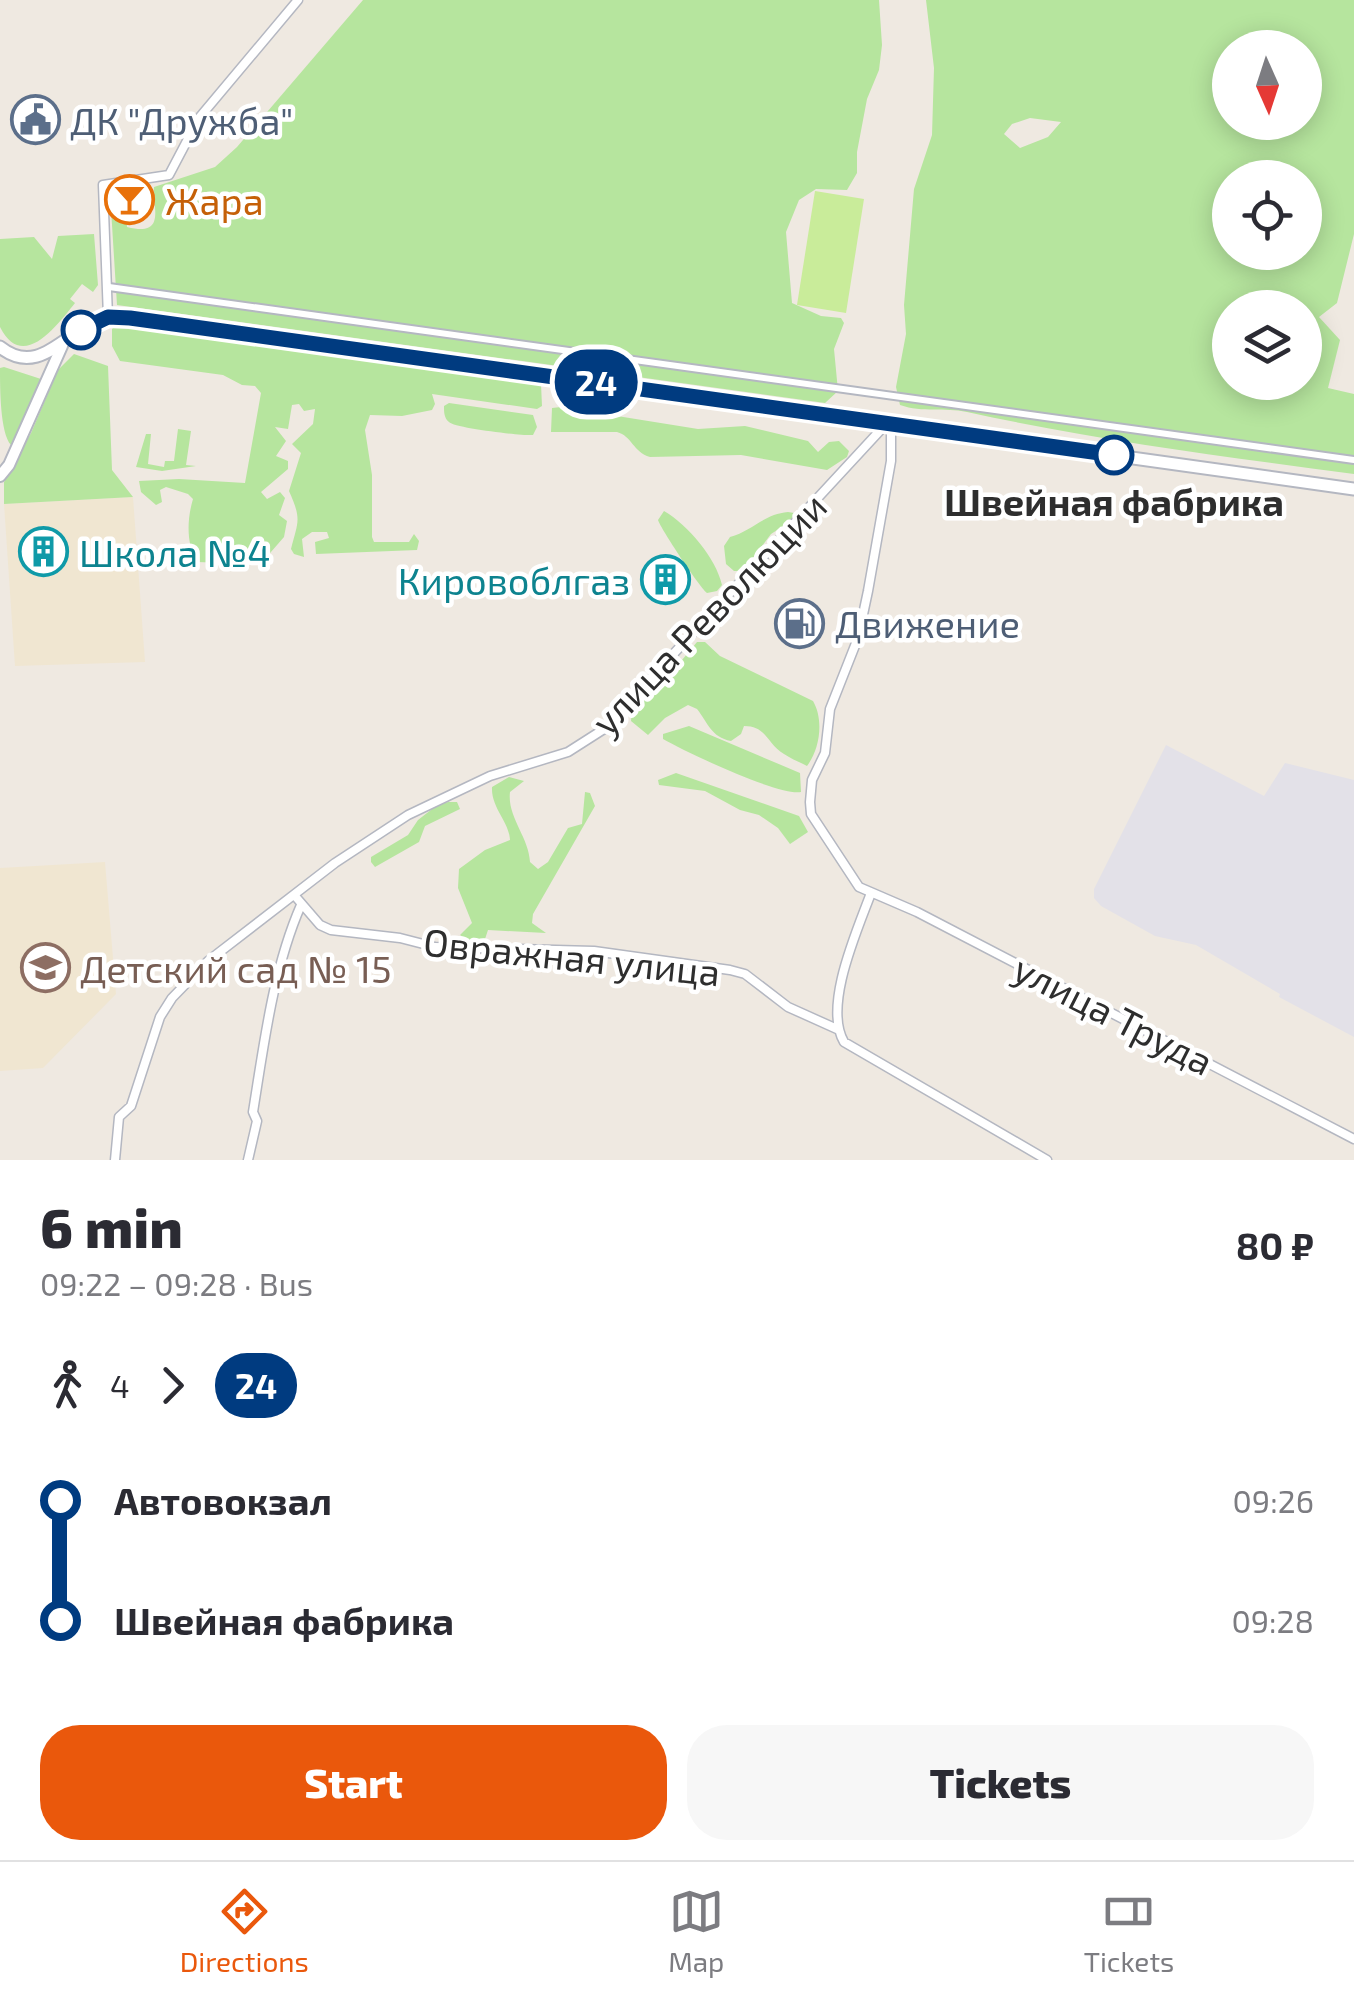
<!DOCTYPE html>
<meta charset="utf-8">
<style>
:root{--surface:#fff;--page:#f7f7f7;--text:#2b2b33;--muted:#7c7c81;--line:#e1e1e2;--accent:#ea580c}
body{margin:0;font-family:"Exo 2",sans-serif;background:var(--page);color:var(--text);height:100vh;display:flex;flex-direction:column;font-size:38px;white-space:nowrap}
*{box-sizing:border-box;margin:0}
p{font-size:32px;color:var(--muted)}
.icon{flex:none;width:55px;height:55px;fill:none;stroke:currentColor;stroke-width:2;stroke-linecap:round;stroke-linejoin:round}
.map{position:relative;height:1160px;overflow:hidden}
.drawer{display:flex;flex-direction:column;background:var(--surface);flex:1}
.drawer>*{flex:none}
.badge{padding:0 20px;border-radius:32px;font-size:35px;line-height:65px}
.needle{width:65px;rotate:177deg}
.buttons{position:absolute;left:1212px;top:30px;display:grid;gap:20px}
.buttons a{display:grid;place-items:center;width:110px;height:110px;border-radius:50%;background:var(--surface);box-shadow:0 5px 25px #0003;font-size:50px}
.map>.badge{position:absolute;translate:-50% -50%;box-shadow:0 0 0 5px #fff}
.legs{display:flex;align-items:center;gap:15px;height:110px;padding:0 40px;font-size:32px}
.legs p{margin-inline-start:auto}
.headline{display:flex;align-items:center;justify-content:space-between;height:170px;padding:0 40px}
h1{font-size:55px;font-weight:800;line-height:75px}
.button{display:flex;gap:20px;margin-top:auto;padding:20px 40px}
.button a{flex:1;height:115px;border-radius:40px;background:var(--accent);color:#fff;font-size:40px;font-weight:800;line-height:115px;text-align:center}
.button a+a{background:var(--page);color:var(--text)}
ul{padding:0 40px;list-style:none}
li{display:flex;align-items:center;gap:35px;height:120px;font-size:38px}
li i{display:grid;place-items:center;width:15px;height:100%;margin:0 12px;background:currentColor}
li i::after{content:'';width:25px;height:25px;margin:-12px;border:8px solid;border-radius:50%;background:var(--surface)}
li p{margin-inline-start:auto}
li:first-child i{background:linear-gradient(#0000 50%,currentColor 0)}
li:last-child i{background:linear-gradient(currentColor 50%,#0000 0)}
.tabs{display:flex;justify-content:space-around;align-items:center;height:140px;border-top:2px solid var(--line);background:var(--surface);font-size:28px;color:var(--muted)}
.tabs a{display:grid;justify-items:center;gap:5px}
.tabs .active{color:var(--accent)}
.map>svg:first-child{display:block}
.industrial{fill:#e3e1e8}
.education{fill:#f0e6d1}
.green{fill:#b6e59e;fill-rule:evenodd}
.pitch{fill:#c9ec9a}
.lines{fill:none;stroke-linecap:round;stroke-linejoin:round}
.pedestrian-casing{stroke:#b4b7c1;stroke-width:10}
.minor-casing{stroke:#b4b7c1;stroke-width:11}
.tertiary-casing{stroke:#b4b7c1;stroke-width:14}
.secondary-casing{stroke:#b4b7c1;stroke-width:15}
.pedestrian{stroke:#fff;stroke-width:6}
.minor{stroke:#fff;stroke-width:8}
.tertiary{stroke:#fff;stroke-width:10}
.secondary{stroke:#fff;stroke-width:11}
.line-1-casing{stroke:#fff;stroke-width:22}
.line-1{stroke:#003b80;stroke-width:15}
.stop-1-dot{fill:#fff;stroke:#003b80;stroke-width:5}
.labels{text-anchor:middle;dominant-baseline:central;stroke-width:9;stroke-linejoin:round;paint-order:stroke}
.service-label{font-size:38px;fill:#4e5e75;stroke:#fff;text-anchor:start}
.food-label{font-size:38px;fill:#c56008;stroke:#fff;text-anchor:start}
.stop-label{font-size:38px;font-weight:bold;fill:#2e2e2e;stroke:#fff}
.culture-label{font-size:38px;fill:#0d838f;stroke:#fff;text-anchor:start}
.street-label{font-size:38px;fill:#2e2e2e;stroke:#fff}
.education-label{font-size:38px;fill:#785e54;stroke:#fff;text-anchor:start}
</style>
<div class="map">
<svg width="1354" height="1160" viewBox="0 0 1354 1160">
<rect width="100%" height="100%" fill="#efe9e1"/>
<!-- industrial -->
<path class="industrial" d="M1166,745L1264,796L1285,763L1354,780V1037L1279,997L1280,994L1196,945L1155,936L1101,906L1094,898V889Z"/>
<!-- education -->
<path class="education" d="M133,497L145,662L15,666L4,504Z
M105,862L116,994L43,1068L0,1071V868Z"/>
<!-- green -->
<path class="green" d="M363,0H879L882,45L879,70L867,99L857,152V173L847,190L816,189L799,200L786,232L792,303L821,316L841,318L844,323L834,349L838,391L825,403L117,305L110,193L125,190L127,227C166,237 153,209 154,187L215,167L237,147Z
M926,0H1354V234L1337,303L1319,317L1340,340L1328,388L1354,394V474C1225,457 1095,440 967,412C944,407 923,413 900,405L896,387L906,334L904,305L914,189L932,135L934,68ZM1230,48H1305V122H1230ZM1030,118L1061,122L1048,137L1020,148L1004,134L1012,124ZM1230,178H1305V252H1230ZM1230,308H1305V382H1230Z
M94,234L98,285L93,292L82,284L70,299L75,303C58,324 23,373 0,327V239L34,237L52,259L58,236Z
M116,325L541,384L542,406L537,409L432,394L435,404L432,410L402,416L370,415L365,430L372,475V537L374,542H409L414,534L419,541L417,550L316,554L315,542L329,538L327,532H312L302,539L304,557L294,554L291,549C298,521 302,520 289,491L301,453L292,444L313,424L315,409L304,411L299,404L292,405L288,429L275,427L286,441L276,456L288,461V469L261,492L267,499L280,492L285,498L279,515L287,521L284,537L264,560L234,553L226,563L197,562C186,544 187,519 193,499L188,494L166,487L160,490L162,502L156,505L141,492L139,481L179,479L245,483L261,393L255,386L242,385L223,375L120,361L112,346V329Z
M74,354L108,366L112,470L133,497L4,504V482L31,433L58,370Z
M4,367L41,379L11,445C0,433 0,388 0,368Z
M449,403L533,415L537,427L533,435C523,436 454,428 449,422C444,418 444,412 444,406Z
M561,407L698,429L745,426L808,441L818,452L829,442L839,441L849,451L847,457L827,470L741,455L650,457C633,452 632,436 617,432H551L552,408Z
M178,429L191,431L186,465L196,466L162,471L136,467L146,434H151L148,464L164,467L165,461H174Z
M664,511C688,525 716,558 722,585L717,591L707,593C698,585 661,529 658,520Z
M788,512L794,513V519L771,534L743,571H734L726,564L724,546L730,537C752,531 764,514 788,512Z
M697,642H705L720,656L813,701C824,720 820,749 807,766C800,762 791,759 784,754C767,744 767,726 744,726L741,734L731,741C711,737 708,723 697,709L688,705L665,718L648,735L631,721L632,710L657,690Z
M689,726L800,773L801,792C778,796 688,753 663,739V734Z
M676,773L799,816L808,832L790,844L778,828L759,815L740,810L705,791L659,785L658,780Z
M509,777L524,781L510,792C507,817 529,837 530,862L538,869L548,862L568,828L582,824L585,792L590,793L595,806L533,914L532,923L546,933L488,930L484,942L475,945L460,935L472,923L458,888L459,869L485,850L510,840C509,821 491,808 492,787Z
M448,802H457L460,809L425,826L419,842L375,867L371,862V857L408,835L418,820L436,806Z"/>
<!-- pitch -->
<path class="pitch" d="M815,191L864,199L846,313L797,305Z"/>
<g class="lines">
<defs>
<path id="pedestrian" d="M109,287L1354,460"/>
<path id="minor" d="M108,317L103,185L169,175L199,118L298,0
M887,423L891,433V461L868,591L858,638L830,709L825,753L812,780L810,802L811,814L859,887L917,912L1354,1139
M871,893C857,931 823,1006 844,1042L1047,1160
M295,896L320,925L331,930L400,938L435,947L594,951L730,970L745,974L788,1007L837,1029
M115,1160L119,1117L131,1106L160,1017L172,998L208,961L335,863L408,815L490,776L568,752L604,729L887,423
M248,1160L257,1121L253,1112C264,1044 273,969 301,905"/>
<path id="tertiary" d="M0,476L9,465L62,346"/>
<path id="secondary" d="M0,347C39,378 65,332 99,320C109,316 119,317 130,318L1354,489"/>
</defs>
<!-- pedestrian casing -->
<use href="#pedestrian" class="pedestrian-casing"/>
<!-- minor casing -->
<use href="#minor" class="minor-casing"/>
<!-- tertiary casing -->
<use href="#tertiary" class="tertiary-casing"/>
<!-- secondary casing -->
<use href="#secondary" class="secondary-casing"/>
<!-- pedestrian -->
<use href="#pedestrian" class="pedestrian"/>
<!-- minor -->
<use href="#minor" class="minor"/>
<!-- tertiary -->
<use href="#tertiary" class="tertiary"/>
<!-- secondary -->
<use href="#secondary" class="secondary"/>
</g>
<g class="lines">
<defs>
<path id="line-1" d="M81,330L108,317L130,318L1114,455"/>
</defs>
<!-- line-1 casing -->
<use href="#line-1" class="line-1-casing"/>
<!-- line-1 -->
<use href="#line-1" class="line-1"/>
</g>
<!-- icons -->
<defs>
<symbol id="civic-ring" viewBox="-11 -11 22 22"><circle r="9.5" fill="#fff" stroke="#5c6f8a" stroke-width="1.5"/><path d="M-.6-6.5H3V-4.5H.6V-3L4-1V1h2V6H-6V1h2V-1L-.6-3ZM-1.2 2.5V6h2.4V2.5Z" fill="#5c6f8a"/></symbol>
<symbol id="bar-ring" viewBox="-11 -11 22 22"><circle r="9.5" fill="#fff" stroke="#e8710a" stroke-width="1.5"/><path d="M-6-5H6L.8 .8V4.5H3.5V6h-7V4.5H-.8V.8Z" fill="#e8710a"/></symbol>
<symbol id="building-ring" viewBox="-11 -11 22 22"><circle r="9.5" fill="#fff" stroke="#0f9aa8" stroke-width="1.5"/><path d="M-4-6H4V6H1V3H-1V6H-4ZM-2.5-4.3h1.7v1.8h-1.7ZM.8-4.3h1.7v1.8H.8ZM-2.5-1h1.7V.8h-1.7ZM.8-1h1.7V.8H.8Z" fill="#0f9aa8"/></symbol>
<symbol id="fuel-ring" viewBox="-11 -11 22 22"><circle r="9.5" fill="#fff" stroke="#5c6f8a" stroke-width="1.5"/><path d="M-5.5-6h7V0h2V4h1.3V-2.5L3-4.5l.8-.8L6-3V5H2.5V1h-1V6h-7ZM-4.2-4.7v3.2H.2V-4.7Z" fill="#5c6f8a"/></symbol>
<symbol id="school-ring" viewBox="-11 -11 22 22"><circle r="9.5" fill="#fff" stroke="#8d6e63" stroke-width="1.5"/><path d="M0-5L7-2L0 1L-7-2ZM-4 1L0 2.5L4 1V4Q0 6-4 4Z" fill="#8d6e63"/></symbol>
</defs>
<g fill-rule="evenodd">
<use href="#civic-ring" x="8" y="92" width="55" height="55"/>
<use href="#bar-ring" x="102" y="172" width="55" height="55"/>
<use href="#building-ring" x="16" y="524" width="55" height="55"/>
<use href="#building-ring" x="638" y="552" width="55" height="55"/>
<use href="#fuel-ring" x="772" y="596" width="55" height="55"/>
<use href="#school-ring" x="18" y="940" width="55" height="55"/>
</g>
<!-- markers -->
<g class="stop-1-dot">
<circle cx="81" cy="330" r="18"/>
<circle cx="1114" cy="455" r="18"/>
</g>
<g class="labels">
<!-- service labels -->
<g class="service-label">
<text x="70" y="120">ДК "Дружба"</text>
<text x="835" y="623">Движение</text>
</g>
<!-- food labels -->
<g class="food-label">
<text x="165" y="200">Жара</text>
</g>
<!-- stop labels -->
<g class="stop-label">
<text x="1114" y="501">Швейная фабрика</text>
</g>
<!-- culture labels -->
<g class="culture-label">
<text x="79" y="552">Школа №4</text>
<text x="630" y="580" text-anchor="end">Кировоблгаз</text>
</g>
<!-- street labels -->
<g class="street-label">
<text transform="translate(708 613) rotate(-46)">улица Революции</text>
<text transform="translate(572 956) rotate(6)">Овражная улица</text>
<text transform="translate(1114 1014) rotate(27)">улица Труда</text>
</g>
<!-- education labels -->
<g class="education-label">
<text x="80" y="968">Детский сад № 15</text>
</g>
</g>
</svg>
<div class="buttons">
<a><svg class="needle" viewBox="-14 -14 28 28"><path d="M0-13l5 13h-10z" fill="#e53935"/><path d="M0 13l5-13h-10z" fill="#7c7c81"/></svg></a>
<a><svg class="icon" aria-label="locate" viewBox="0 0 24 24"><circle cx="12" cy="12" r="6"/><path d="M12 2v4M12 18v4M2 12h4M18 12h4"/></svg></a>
<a><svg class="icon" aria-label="layers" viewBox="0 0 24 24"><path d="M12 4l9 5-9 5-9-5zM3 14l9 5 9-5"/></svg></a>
</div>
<b class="badge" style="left:596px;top:382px;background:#003b80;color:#fff">24</b>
</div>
<section class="drawer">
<div class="headline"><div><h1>6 min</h1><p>09:22 – 09:28 · Bus</p></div><b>80 ₽</b></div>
<div class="legs"><svg class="icon" aria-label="walk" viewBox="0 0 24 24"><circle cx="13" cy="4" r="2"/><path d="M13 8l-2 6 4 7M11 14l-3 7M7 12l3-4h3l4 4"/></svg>4<svg class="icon" aria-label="forward" viewBox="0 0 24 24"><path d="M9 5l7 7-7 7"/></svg><b class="badge" style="background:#003b80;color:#fff">24</b></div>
<ul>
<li><i style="color:#003b80"></i><b>Автовокзал</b><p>09:26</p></li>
<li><i style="color:#003b80"></i><b>Швейная фабрика</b><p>09:28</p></li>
</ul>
<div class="button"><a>Start</a><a>Tickets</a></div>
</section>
<nav class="tabs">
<a class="active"><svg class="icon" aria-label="directions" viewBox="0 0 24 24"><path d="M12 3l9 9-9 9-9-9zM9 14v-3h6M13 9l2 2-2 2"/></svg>Directions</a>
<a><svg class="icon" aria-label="map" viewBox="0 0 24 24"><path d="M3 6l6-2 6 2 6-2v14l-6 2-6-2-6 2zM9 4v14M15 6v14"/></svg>Map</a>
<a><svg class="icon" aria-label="tickets" viewBox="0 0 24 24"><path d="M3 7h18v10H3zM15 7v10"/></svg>Tickets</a>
</nav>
